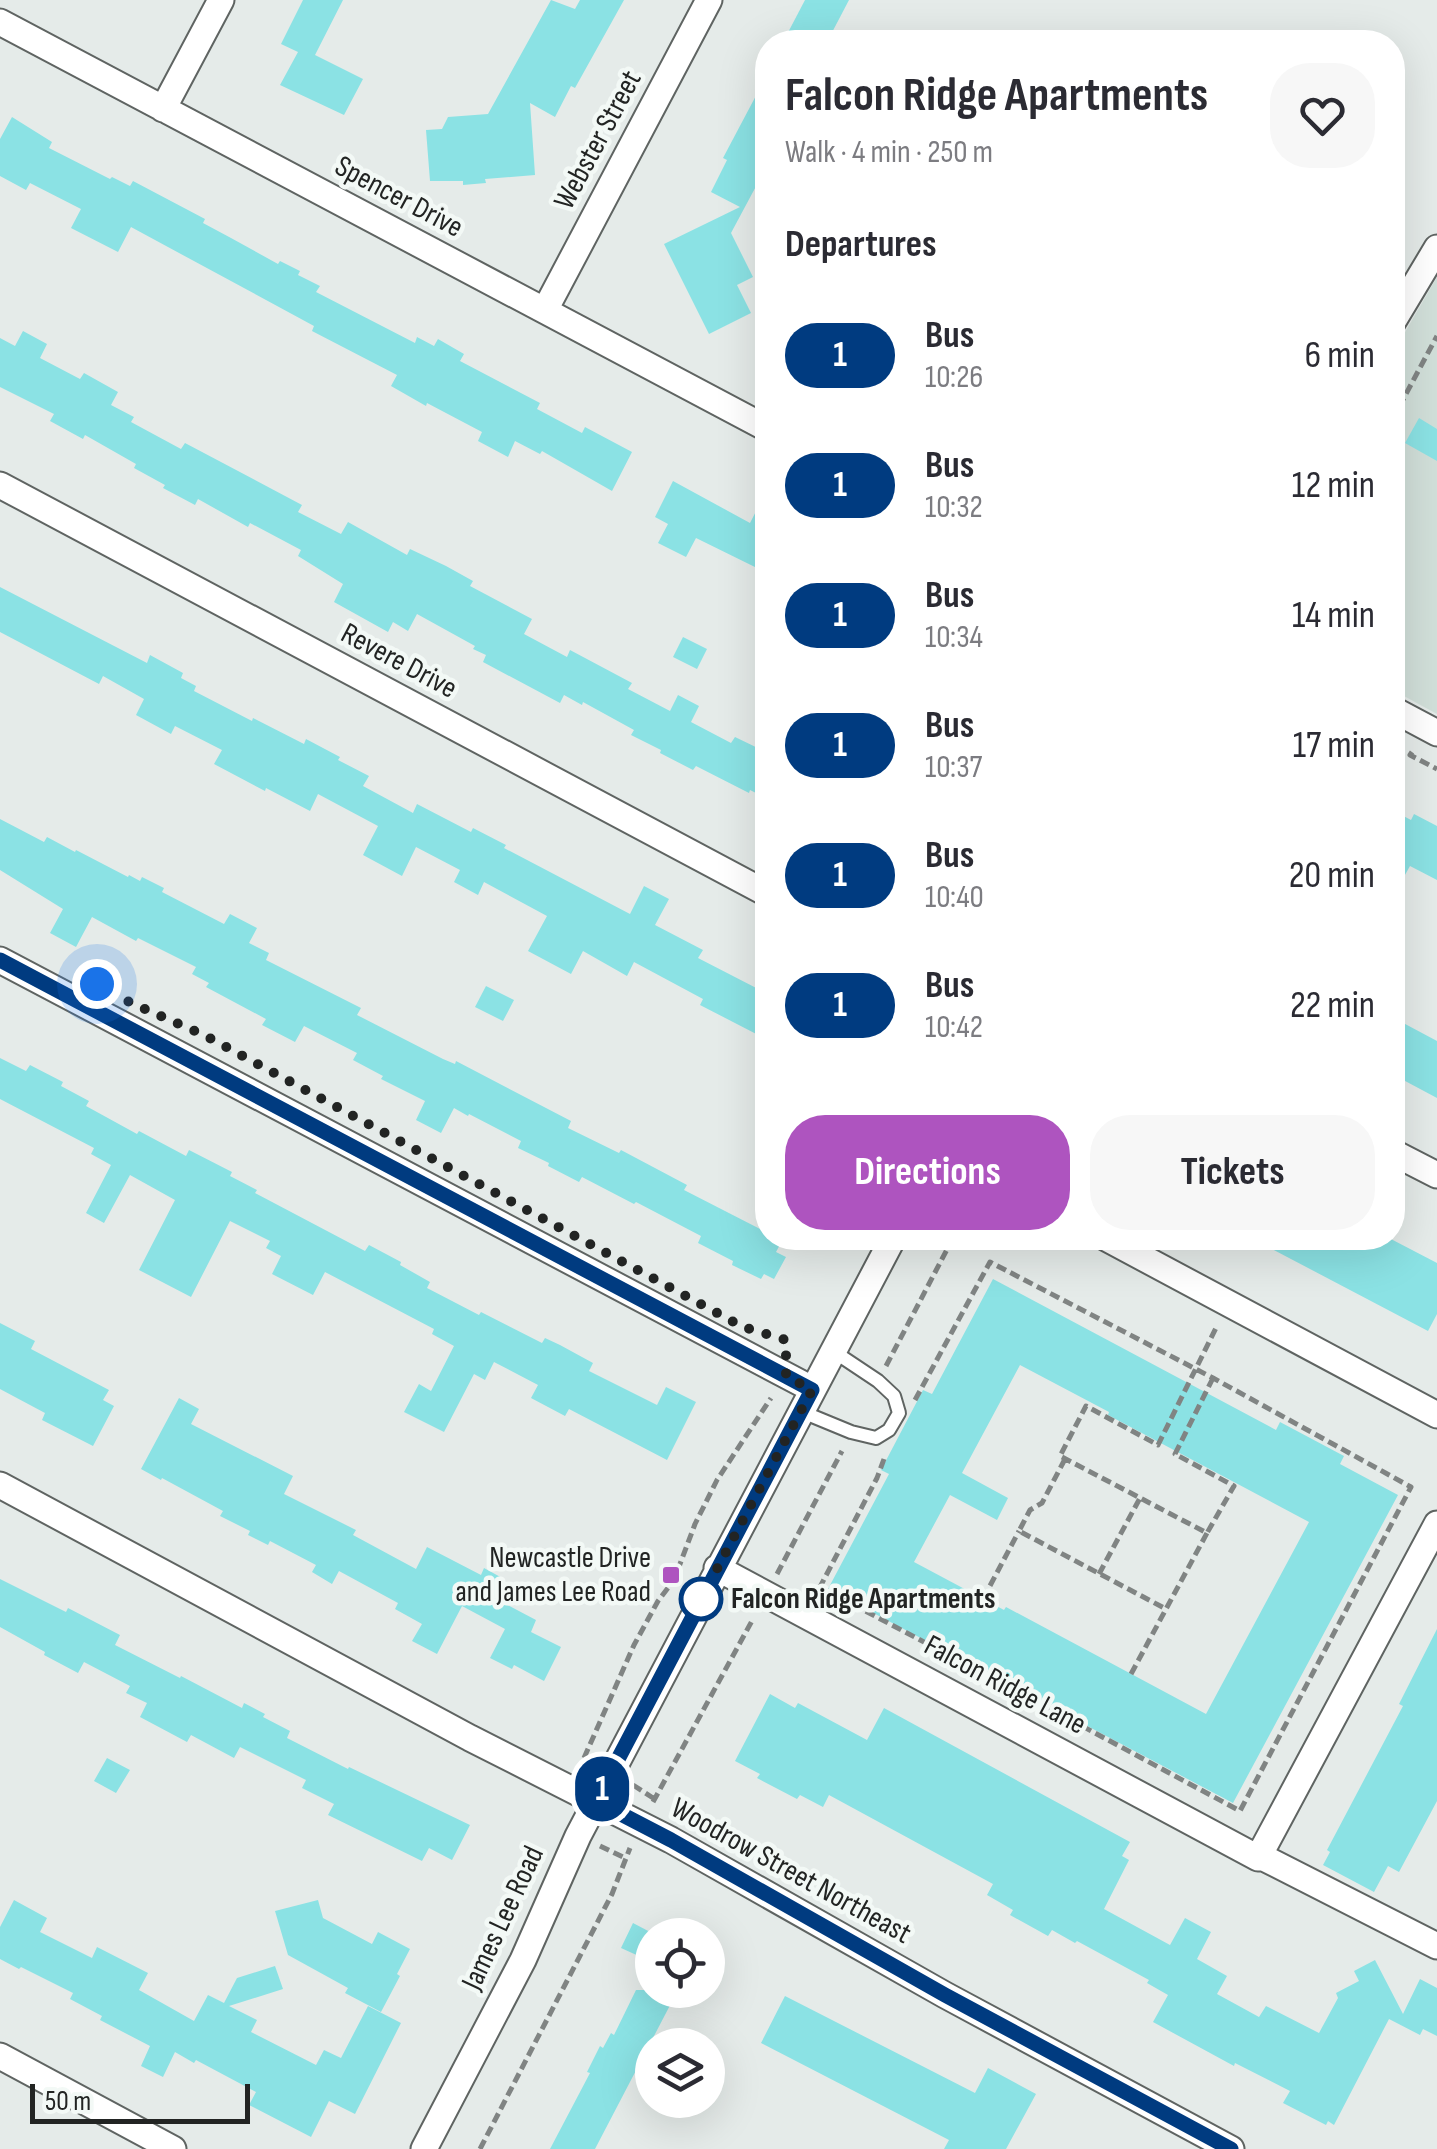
<!DOCTYPE html>
<meta charset="utf-8">
<style>
:root{--surface:#fff;--page:#f7f7f7;--text:#2b2b33;--muted:#7c7c81;--accent:#ae54bf}
body{margin:0;font-family:"Sofia Sans Condensed",sans-serif;background:var(--page);color:var(--text);height:100vh;display:flex;flex-direction:column;font-size:38px;white-space:nowrap}
*{box-sizing:border-box;margin:0}
p{font-size:32px;color:var(--muted)}
.icon{flex:none;width:55px;height:55px;fill:none;stroke:currentColor;stroke-width:2;stroke-linecap:round;stroke-linejoin:round}
.map{position:relative;flex:1;overflow:hidden}
.details{position:absolute;left:755px;top:30px;width:650px;height:1220px;display:flex;flex-direction:column;background:var(--surface);border-radius:40px;box-shadow:0 10px 40px #0002}
.details>*{flex:none}
.badge{padding:0 20px;border-radius:32px;font-size:35px;line-height:65px}
.buttons{position:absolute;left:635px;top:1918px;display:grid;gap:20px}
.buttons a{display:grid;place-items:center;width:90px;height:90px;border-radius:50%;background:var(--surface);box-shadow:0 10px 40px #0002;font-size:50px}
.scale{position:absolute;left:30px;bottom:25px;width:220px;box-sizing:border-box;padding-left:10px;border:5px solid #222423;border-top:0;font-size:28px;line-height:35px;white-space:nowrap;color:#222423;-webkit-text-stroke:8px #f3f9f6;paint-order:stroke}
.you{position:absolute;width:50px;height:50px;margin:-25px;border:8px solid #fff;border-radius:50%;background:#1a73e8;box-shadow:0 0 0 15px #1a73e833}
.map>.badge{position:absolute;translate:-50% -50%;box-shadow:0 0 0 5px #fff}
h2{padding:0 30px;font-size:38px;line-height:90px}
.round{display:grid;place-items:center;flex:none;width:105px;height:105px;border-radius:40px;background:var(--page)}
.headline{display:flex;align-items:center;justify-content:space-between;height:170px;padding:0 30px}
h1{font-size:48px;font-weight:700;line-height:75px}
.cta{display:flex;gap:20px;margin-top:auto;padding:20px 30px}
.cta a{flex:1;height:115px;border-radius:40px;background:var(--accent);color:#fff;font-size:40px;font-weight:700;line-height:115px;text-align:center}
.cta a+a{background:var(--page);color:var(--text)}
ul{padding:0;list-style:none}
li{display:flex;align-items:center;gap:30px;height:130px;padding:0 30px}
li div{flex:1}
li b{display:block;font-size:38px}
li em{font-style:normal}
li .badge{min-width:110px;font-weight:700;text-align:center}
.map>svg:first-child{display:block}
.built{fill:#d1dfd9}
.building{fill:#8be2e4;fill-rule:evenodd}
.lines{fill:none;stroke-linecap:round;stroke-linejoin:round}
.lane-casing{stroke:#5f6462;stroke-width:16}
.street-casing{stroke:#5f6462;stroke-width:29}
.path{stroke:#808483;stroke-width:5;stroke-dasharray:10 5;stroke-linecap:butt}
.lane{stroke:#fff;stroke-width:12}
.street{stroke:#fff;stroke-width:25}
.line-casing{stroke:#fff;stroke-width:22}
.line{stroke:#003b80;stroke-width:15}
.walk{stroke:#222423;stroke-width:10;stroke-dasharray:0 18}
.poi-dot{fill:#ae54bf;stroke:#f3f9f6;stroke-width:4}
.stop-dot{fill:#fff;stroke:#003b80;stroke-width:5}
.labels{text-anchor:middle;dominant-baseline:central;stroke-width:9;stroke-linejoin:round;paint-order:stroke}
.street-label{font-size:30px;fill:#222423;stroke:#f3f9f6}
.poi-label{font-size:30px;fill:#222423;stroke:#f3f9f6;text-anchor:end}
.stop-label{font-size:30px;font-weight:bold;fill:#222423;stroke:#f3f9f6;text-anchor:start}
</style>
<div class="map">
<svg width="1437" height="2149" viewBox="0 0 1437 2149">
<rect width="100%" height="100%" fill="#e5ebe9"/>
<!-- built -->
<path class="built" d="M1437,277V714L1393,690V353Z"/>
<!-- building -->
<path class="building" d="M303,0H343L315,55L363,79L344,115L280,85L298,52L281,44Z
M551,0L575,9L580,0H624L575,88L571,86L555,117L530,103L535,175L485,179L486,183L463,185V181H430L426,130L442,129L448,117L488,114Z
M805,0H849L827,42H783Z
M768,73V180L761,177L731,233L753,277L737,285L751,313L709,334L664,244L740,207L711,192L727,160L723,158Z
M12,117L52,142L49,148L110,179L112,177L130,186L133,181L205,219L203,223L231,238L278,264L280,261L300,271L298,275L320,286L316,292L415,343L417,337L434,346L438,339L464,354L460,361L540,403L537,409L582,433L585,427L632,452L612,491L542,451L540,454L515,441L508,457L478,441L482,432L427,403L426,406L391,386L397,375L312,331L314,326L131,227L118,252L71,228L81,209L30,183L26,190L0,176V139Z
M23,331L47,344L40,358L80,379L84,373L118,392L111,405L134,417L131,422L181,449L185,443L302,505L298,512L341,534L348,522L407,555L410,549L446,566L473,581L470,586L532,619L524,634L567,657L570,650L632,683L628,689L670,711L678,695L699,706L691,722L731,743L735,737L768,753V799L750,790L749,793L696,766L693,770L660,753L661,750L631,735L634,730L583,702L582,705L564,695L560,703L483,662L486,655L473,649L475,646L417,614L408,631L393,622L388,632L334,602L343,584L298,556L301,550L250,523L248,527L198,499L195,505L163,488L165,485L134,468L136,464L85,435L83,439L50,421L54,414L0,387V338L15,346Z
M1419,418L1437,429V461L1405,443Z
M673,481L750,523L768,488V569L761,565L759,569L696,538L686,557L658,543L668,524L655,517Z
M0,587L147,663L150,655L183,673L181,678L196,686L194,691L252,721L253,718L304,744L306,739L340,757L338,760L369,776L363,786L413,813L417,804L471,832L473,828L506,845L504,848L630,914L644,886L669,899L655,925L703,950L698,958L768,994V1040L700,1005L703,999L634,962L627,976L583,951L571,974L528,951L547,916L484,882L478,895L454,882L460,870L416,847L402,876L363,855L378,826L318,794L310,811L266,788L265,791L214,764L222,750L175,726L171,734L136,715L144,699L103,676L99,684L0,632Z
M683,637L707,649L697,669L673,657Z
M1392,810L1411,820L1414,814L1437,826V880L1410,866L1392,898Z
M0,819L44,842L47,837L75,852L76,850L128,877L129,875L140,881L142,877L164,888L162,892L224,924L230,914L257,928L249,943L269,953L266,960L361,1008L357,1015L443,1059L455,1064L456,1061L571,1121L568,1128L619,1153L621,1150L687,1185L684,1190L768,1233V1238L782,1241L776,1252L786,1257L774,1279L764,1274L761,1279L732,1265L733,1261L698,1243L701,1236L636,1202L634,1204L582,1177L579,1182L548,1166L549,1163L518,1148L521,1141L469,1114L468,1116L454,1108L441,1133L416,1120L425,1101L381,1079L383,1076L353,1060L357,1053L304,1026L295,1042L262,1025L266,1019L206,987L209,983L192,974L196,967L138,938L136,941L92,917L76,947L50,933L63,909L0,870Z
M486,986L514,1000L503,1021L475,1007Z
M1392,1017L1437,1041V1098L1392,1074Z
M0,1058L26,1071L30,1065L63,1082L61,1086L89,1101L86,1106L137,1134L139,1131L186,1156L189,1150L232,1172L230,1176L257,1190L255,1193L365,1251L369,1245L401,1262L400,1265L430,1282L427,1288L479,1315L481,1312L542,1343L545,1338L560,1345L593,1363L589,1371L657,1405L666,1387L696,1402L667,1460L569,1409L565,1416L531,1398L538,1385L494,1362L485,1380L474,1374L444,1432L404,1412L419,1384L431,1391L454,1346L432,1334L434,1329L325,1272L313,1295L272,1274L281,1256L266,1248L270,1241L230,1221L191,1297L139,1270L175,1200L130,1175L104,1223L86,1213L111,1165L91,1154L94,1148L0,1099Z
M1251,1238H1389L1437,1263V1314L1428,1331Z
M993,1279L1276,1430L1280,1422L1344,1456L1340,1464L1398,1495L1233,1803L828,1589L889,1474L881,1470L923,1390L932,1394ZM1020,1365L1109,1412L1108,1415L1309,1522L1206,1714L1006,1607L1004,1610L914,1562L950,1495L997,1520L1008,1498L962,1473Z
M0,1323L35,1341L31,1349L109,1390L103,1400L114,1406L93,1446L42,1420L45,1413L0,1389Z
M179,1398L199,1409L191,1424L293,1476L284,1494L356,1530L353,1535L416,1569L427,1547L481,1575L484,1568L504,1579L494,1598L536,1620L531,1632L561,1647L544,1681L514,1665L512,1669L490,1658L505,1629L462,1606L437,1654L412,1641L422,1624L395,1609L398,1603L339,1571L332,1584L312,1572L316,1565L270,1541L268,1545L248,1535L250,1531L220,1516L223,1511L162,1478L161,1480L141,1469Z
M0,1579L66,1612L68,1608L120,1635L115,1645L180,1678L181,1676L242,1708L244,1703L265,1714L263,1717L290,1731L287,1738L348,1769L349,1767L470,1825L452,1860L429,1848L422,1861L328,1815L334,1804L302,1788L306,1780L240,1747L234,1758L191,1735L187,1742L140,1717L147,1703L126,1693L130,1686L84,1662L78,1673L44,1655L45,1652L0,1627Z
M1437,1629V1801L1399,1872L1388,1866L1374,1892L1323,1865L1330,1852L1327,1850L1403,1706L1399,1704Z
M770,1694L795,1708L798,1703L867,1740L884,1708L1130,1842L1122,1856L1129,1860L1104,1909L1170,1945L1185,1918L1211,1932L1197,1959L1227,1976L1217,1994L1259,2017L1266,2006L1319,2033L1338,1998L1336,1993L1359,1981L1354,1971L1375,1960L1403,2014L1420,1979L1437,1988V2036L1423,2029L1420,2035L1389,2019L1334,2125L1328,2121L1326,2125L1283,2103L1290,2091L1235,2063L1234,2066L1153,2022L1168,1995L1147,1983L1149,1980L1077,1941L1075,1943L1052,1930L1048,1936L1010,1915L1013,1910L987,1895L993,1884L829,1795L823,1807L800,1795L797,1799L757,1778L760,1774L735,1761Z
M107,1758L130,1770L116,1793L94,1781Z
M14,1900L47,1918L40,1932L92,1958L97,1947L148,1973L139,1990L194,2021L208,1995L224,2003L237,1978L275,1966L283,1989L229,2006L257,2020L251,2032L316,2065L324,2050L341,2058L368,2006L401,2023L355,2114L329,2101L311,2137L249,2105L256,2092L196,2060L194,2063L175,2052L163,2077L141,2066L150,2046L100,2020L102,2016L70,1999L73,1993L21,1967L19,1969L0,1959V1927Z
M318,1900L323,1918L372,1944L378,1932L410,1949L397,1974L400,1976L381,2012L345,1993L348,1988L288,1955L275,1911Z
M633,1923L652,1933V1962L621,1948Z
M636,1990H678L595,2149H550L590,2073L587,2072L600,2046L603,2048L611,2033L614,2035Z
M785,1996L975,2093L988,2068L1036,2094L1006,2149H944L949,2140L761,2043Z"/>
<g class="lines">
<defs>
<path id="lane" d="M800,1411L851,1432L876,1438L889,1430L899,1413L894,1396L878,1381L833,1351"/>
<path id="street" d="M0,22L768,429
M163,109L221,0
M545,310L709,0
M1392,323L1437,248
M0,485L768,894
M1392,709L1437,733
M0,960L812,1389
M1392,1152L1437,1175
M1106,1238L1437,1415
M0,1485L470,1738L671,1840L945,1995L1231,2149
M717,1568L1258,1858L1437,1524
M1260,1856L1437,1946
M0,2056L173,2149
M424,2149L523,1960L578,1836L893,1238"/>
</defs>
<!-- lane casing -->
<use href="#lane" class="lane-casing"/>
<!-- street casing -->
<use href="#street" class="street-casing"/>
<!-- path -->
<path class="path" d="M1392,420L1437,336
M1412,752L1410,755L1437,769
M886,1366L953,1238
M1213,1378L1175,1454L1234,1486L1207,1533L1060,1456L1086,1406L1158,1445L1216,1328
M915,1400L990,1262L1213,1378L1411,1487L1240,1811L1030,1698L1026,1707
M884,1459L877,1478L820,1587L1030,1698
M1065,1459L1042,1503L1030,1510L1019,1531L1166,1609
M777,1574L842,1451
M1099,1574L1140,1498
M983,1599L1019,1531
M1131,1674L1207,1533
M584,1758L634,1645L658,1601L674,1580L695,1524L717,1480L771,1398
M633,1785L653,1798
M653,1802L753,1619
M600,1846L625,1858
M480,2149L612,1894L630,1848"/>
<!-- lane -->
<use href="#lane" class="lane"/>
<!-- street -->
<use href="#street" class="street"/>
</g>
<g class="lines">
<defs>
<path id="line" d="M0,960L812,1390L596,1801L671,1840L945,1995L1231,2149"/>
</defs>
<!-- line casing -->
<use href="#line" class="line-casing"/>
<!-- line -->
<use href="#line" class="line"/>
<!-- walk -->
<path class="walk" d="M97,984L131,1003L204,1035L743,1327L786,1340V1376L812,1390L701,1599"/>
</g>
<!-- markers -->
<rect class="poi-dot" x="661" y="1565" width="20" height="20" rx="5"/>
<circle class="stop-dot" cx="701" cy="1599" r="20"/>
<g class="labels">
<!-- street labels -->
<g class="street-label">
<text transform="translate(598 140) rotate(-62)">Webster Street</text>
<text transform="translate(399 197) rotate(28)">Spencer Drive</text>
<text transform="translate(399 661) rotate(28)">Revere Drive</text>
<text transform="translate(1005 1685) rotate(28)">Falcon Ridge Lane</text>
<text transform="translate(791 1871) rotate(29)">Woodrow Street Northeast</text>
<text transform="translate(503 1918) rotate(-65)">James Lee Road</text>
</g>
<!-- poi labels -->
<g class="poi-label">
<text x="651" y="1558">Newcastle Drive<tspan x="651" dy="34">and James Lee Road</tspan></text>
</g>
<!-- stop labels -->
<g class="stop-label">
<text x="731" y="1599">Falcon Ridge Apartments</text>
</g>
</g>
</svg>
<div class="buttons">
<a><svg class="icon" aria-label="locate" viewBox="0 0 24 24"><circle cx="12" cy="12" r="6"/><path d="M12 2v4M12 18v4M2 12h4M18 12h4"/></svg></a>
<a><svg class="icon" aria-label="layers" viewBox="0 0 24 24"><path d="M12 4l9 5-9 5-9-5zM3 14l9 5 9-5"/></svg></a>
</div>
<div class="scale">50 m</div>
<div class="you" style="left:97px;top:984px"></div>
<b class="badge" style="left:602px;top:1789px;background:#003b80;color:#fff">1</b>
<section class="details">
<div class="headline"><div><h1>Falcon Ridge Apartments</h1><p>Walk · 4 min · 250 m</p></div><a class="round"><svg class="icon" aria-label="heart" viewBox="0 0 24 24"><path d="M12 20l-8-8c-3-5 5-10 8-4 3-6 11-1 8 4z"/></svg></a></div>
<h2>Departures</h2>
<ul>
<li><span class="badge" style="background:#003b80;color:#fff">1</span><div><b>Bus</b><p>10:26</p></div><em>6 min</em></li>
<li><span class="badge" style="background:#003b80;color:#fff">1</span><div><b>Bus</b><p>10:32</p></div><em>12 min</em></li>
<li><span class="badge" style="background:#003b80;color:#fff">1</span><div><b>Bus</b><p>10:34</p></div><em>14 min</em></li>
<li><span class="badge" style="background:#003b80;color:#fff">1</span><div><b>Bus</b><p>10:37</p></div><em>17 min</em></li>
<li><span class="badge" style="background:#003b80;color:#fff">1</span><div><b>Bus</b><p>10:40</p></div><em>20 min</em></li>
<li><span class="badge" style="background:#003b80;color:#fff">1</span><div><b>Bus</b><p>10:42</p></div><em>22 min</em></li>
</ul>
<div class="cta"><a>Directions</a><a>Tickets</a></div>
</section>
</div>
